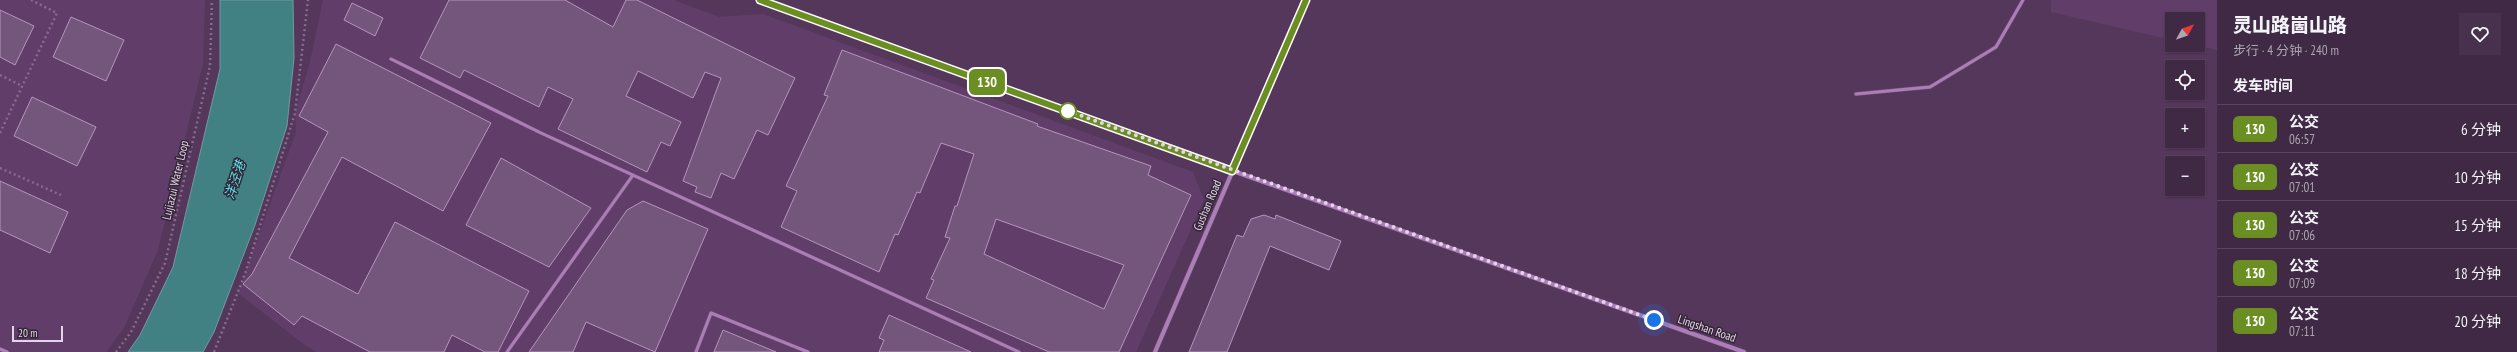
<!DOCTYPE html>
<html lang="zh">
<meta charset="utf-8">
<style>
:root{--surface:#402945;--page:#47314c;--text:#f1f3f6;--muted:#aea6b3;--line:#59455e}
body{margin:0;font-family:"PT Sans Narrow","Noto Sans SC",sans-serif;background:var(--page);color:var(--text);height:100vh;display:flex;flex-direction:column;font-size:15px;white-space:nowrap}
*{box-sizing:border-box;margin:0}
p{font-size:13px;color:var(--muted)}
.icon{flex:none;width:22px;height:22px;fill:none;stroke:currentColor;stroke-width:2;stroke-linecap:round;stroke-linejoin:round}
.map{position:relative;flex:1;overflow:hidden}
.panel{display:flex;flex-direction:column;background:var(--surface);width:300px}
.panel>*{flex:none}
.badge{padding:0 8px;border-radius:6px;font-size:14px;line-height:26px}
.needle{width:26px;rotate:50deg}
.controls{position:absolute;left:2165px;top:12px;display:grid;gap:8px}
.controls a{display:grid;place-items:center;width:40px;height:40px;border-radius:0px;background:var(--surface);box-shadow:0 1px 3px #0004,0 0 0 1px var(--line);font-size:20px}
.scale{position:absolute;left:12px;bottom:10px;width:51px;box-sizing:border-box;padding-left:4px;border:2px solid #e5d3e9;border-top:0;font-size:11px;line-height:14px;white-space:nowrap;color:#e5d3e9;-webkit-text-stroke:3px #322536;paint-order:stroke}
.you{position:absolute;width:20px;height:20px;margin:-10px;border:3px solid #fff;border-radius:50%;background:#1a73e8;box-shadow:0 0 0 6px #1a73e833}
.map>.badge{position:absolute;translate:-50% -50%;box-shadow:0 0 0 2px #fff}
h2{padding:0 16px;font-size:15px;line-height:36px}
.round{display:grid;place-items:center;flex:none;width:42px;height:42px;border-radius:0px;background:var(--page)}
.headline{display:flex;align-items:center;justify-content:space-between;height:68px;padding:0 16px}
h1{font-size:19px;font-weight:800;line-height:30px}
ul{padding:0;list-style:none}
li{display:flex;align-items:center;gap:12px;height:48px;padding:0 16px;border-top:1px solid var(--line)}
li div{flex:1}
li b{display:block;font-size:15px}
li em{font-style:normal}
li .badge{min-width:44px;font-weight:700;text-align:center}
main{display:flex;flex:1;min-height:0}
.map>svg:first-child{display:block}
.built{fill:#613e69}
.water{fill:#418184;stroke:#729aa2}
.building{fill:#74557c;stroke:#b694be;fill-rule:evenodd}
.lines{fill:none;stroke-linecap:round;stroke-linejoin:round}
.service-casing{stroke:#725678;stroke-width:4}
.minor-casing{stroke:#725678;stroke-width:5}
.path{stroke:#856c8b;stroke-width:2.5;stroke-dasharray:2 3;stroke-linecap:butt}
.service{stroke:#ad7db8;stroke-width:3}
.minor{stroke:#ad7db8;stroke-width:4}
.line-casing{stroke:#fff;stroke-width:9}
.line{stroke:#6b8e23;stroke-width:6}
.walk{stroke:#e5d3e9;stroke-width:4;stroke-dasharray:0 7.2}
.stop-dot{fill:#fff;stroke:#6b8e23;stroke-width:2}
.labels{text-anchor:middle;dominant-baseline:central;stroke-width:3;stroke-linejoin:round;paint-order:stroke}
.street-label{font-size:12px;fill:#e5d3e9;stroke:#322536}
.water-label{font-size:13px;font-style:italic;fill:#5ae2e9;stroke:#322536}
</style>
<main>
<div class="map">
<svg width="2217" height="352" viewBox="0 0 2217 352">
<rect width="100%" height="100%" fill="#55375c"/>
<!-- built -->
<path class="built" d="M0,0H205L203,64L158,250L124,328L106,352H0Z
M323,0H674L719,17L763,14L1193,172L1204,200L1136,352H317L306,346L238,293L296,132L295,113L310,62Z
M2051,0H2217V50L2195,45H2198V19H2172V40L2051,12Z"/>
<!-- water -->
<path class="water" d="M220,0H293L294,58L287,126L255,225L214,332L203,352H128L140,335L173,267L220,69Z"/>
<!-- building -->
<path class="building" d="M449,0H565L613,27L626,0H637L795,78L768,135L757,130L734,179L721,173L711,198L695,192L697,187L683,181L721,78L705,72L693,98L638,71L626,96L681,122L670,146L661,142L647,172L558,129L573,99L548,87L539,107L464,70L460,78L420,58Z
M352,3L383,18L375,36L344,20Z
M0,10L34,26L15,65L0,57Z
M71,17L124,40L106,81L53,57Z
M336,44L491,123L443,211L342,157L289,258L358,294L395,222L529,291L498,352H485L452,335L444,352H370L302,316L294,325L243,284L252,274L328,132L299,116Z
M842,50L1038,124L1037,126L1151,166L1148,175L1191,195L1119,352H1049L926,298L934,280L931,279L950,238L945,237L955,206H957L974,154L941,143L920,193L917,192L898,235L895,234L879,272L781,227L797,191L786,186L828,96L824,95ZM996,219L1124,265L1104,309L984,254Z
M32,97L96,127L77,166L14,136Z
M501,158L591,208L549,267L466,225Z
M0,181L68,212L50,253L0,230Z
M643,201L708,229L655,352L586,322L573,352H529L627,210Z
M1264,215L1275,219L1276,215L1341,241L1329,270L1270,246L1227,352H1189L1237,235L1243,237L1251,219Z
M889,315L971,352H879L884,340L879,338Z
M723,330L776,352H714Z"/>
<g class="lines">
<defs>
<path id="service" d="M391,59L541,133L1019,352
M1856,94L1930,87L1996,47L2023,0
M0,349L7,352
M507,352L633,175
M696,352L711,313L808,352"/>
<path id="minor" d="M760,0L1233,171L1744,352
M1155,352L1306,0"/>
</defs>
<!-- service casing -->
<use href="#service" class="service-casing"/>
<!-- minor casing -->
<use href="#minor" class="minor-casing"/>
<!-- path -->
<path class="path" d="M0,75L22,86
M0,133L57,13L31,0
M0,168L61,195
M116,352L131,332L165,263L210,66L212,0
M214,352L245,274L295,113L308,0"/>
<!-- service -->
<use href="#service" class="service"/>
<!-- minor -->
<use href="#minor" class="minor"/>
</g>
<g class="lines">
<defs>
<path id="line" d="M760,0L1232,171L1306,0"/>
</defs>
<!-- line casing -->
<use href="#line" class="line-casing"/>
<!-- line -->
<use href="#line" class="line"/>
<!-- walk -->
<path class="walk" d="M1068,111L1654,320"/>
</g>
<!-- markers -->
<circle class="stop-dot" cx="1068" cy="111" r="8"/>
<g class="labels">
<!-- street labels -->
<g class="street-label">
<text transform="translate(175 180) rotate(-77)">Lujiazui Water Loop</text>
<text transform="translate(1207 205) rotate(-67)">Gushan Road</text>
<text transform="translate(1707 328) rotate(19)">Lingshan Road</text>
</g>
<!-- water labels -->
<g class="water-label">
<text transform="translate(235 180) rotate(-72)">洋泾港</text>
</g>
</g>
</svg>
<div class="controls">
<a><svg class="needle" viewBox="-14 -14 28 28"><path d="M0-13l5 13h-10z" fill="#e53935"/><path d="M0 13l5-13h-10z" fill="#aea6b3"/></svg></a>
<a><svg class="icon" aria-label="locate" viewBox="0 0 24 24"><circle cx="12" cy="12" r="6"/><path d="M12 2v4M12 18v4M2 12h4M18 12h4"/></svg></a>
<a>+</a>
<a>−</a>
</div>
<div class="scale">20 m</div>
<div class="you" style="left:1654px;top:320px"></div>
<b class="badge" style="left:987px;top:82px;background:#6b8e23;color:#fff">130</b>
</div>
<section class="panel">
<div class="headline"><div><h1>灵山路崮山路</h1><p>步行 · 4 分钟 · 240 m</p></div><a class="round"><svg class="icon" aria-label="heart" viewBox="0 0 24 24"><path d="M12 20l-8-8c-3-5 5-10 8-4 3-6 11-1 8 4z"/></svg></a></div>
<h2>发车时间</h2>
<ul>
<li><span class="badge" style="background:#6b8e23;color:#fff">130</span><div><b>公交</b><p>06:57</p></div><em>6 分钟</em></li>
<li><span class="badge" style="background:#6b8e23;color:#fff">130</span><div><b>公交</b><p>07:01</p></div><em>10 分钟</em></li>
<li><span class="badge" style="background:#6b8e23;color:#fff">130</span><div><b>公交</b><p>07:06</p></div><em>15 分钟</em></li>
<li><span class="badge" style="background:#6b8e23;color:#fff">130</span><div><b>公交</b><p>07:09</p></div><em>18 分钟</em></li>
<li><span class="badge" style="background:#6b8e23;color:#fff">130</span><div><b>公交</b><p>07:11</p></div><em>20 分钟</em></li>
</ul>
</section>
</main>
